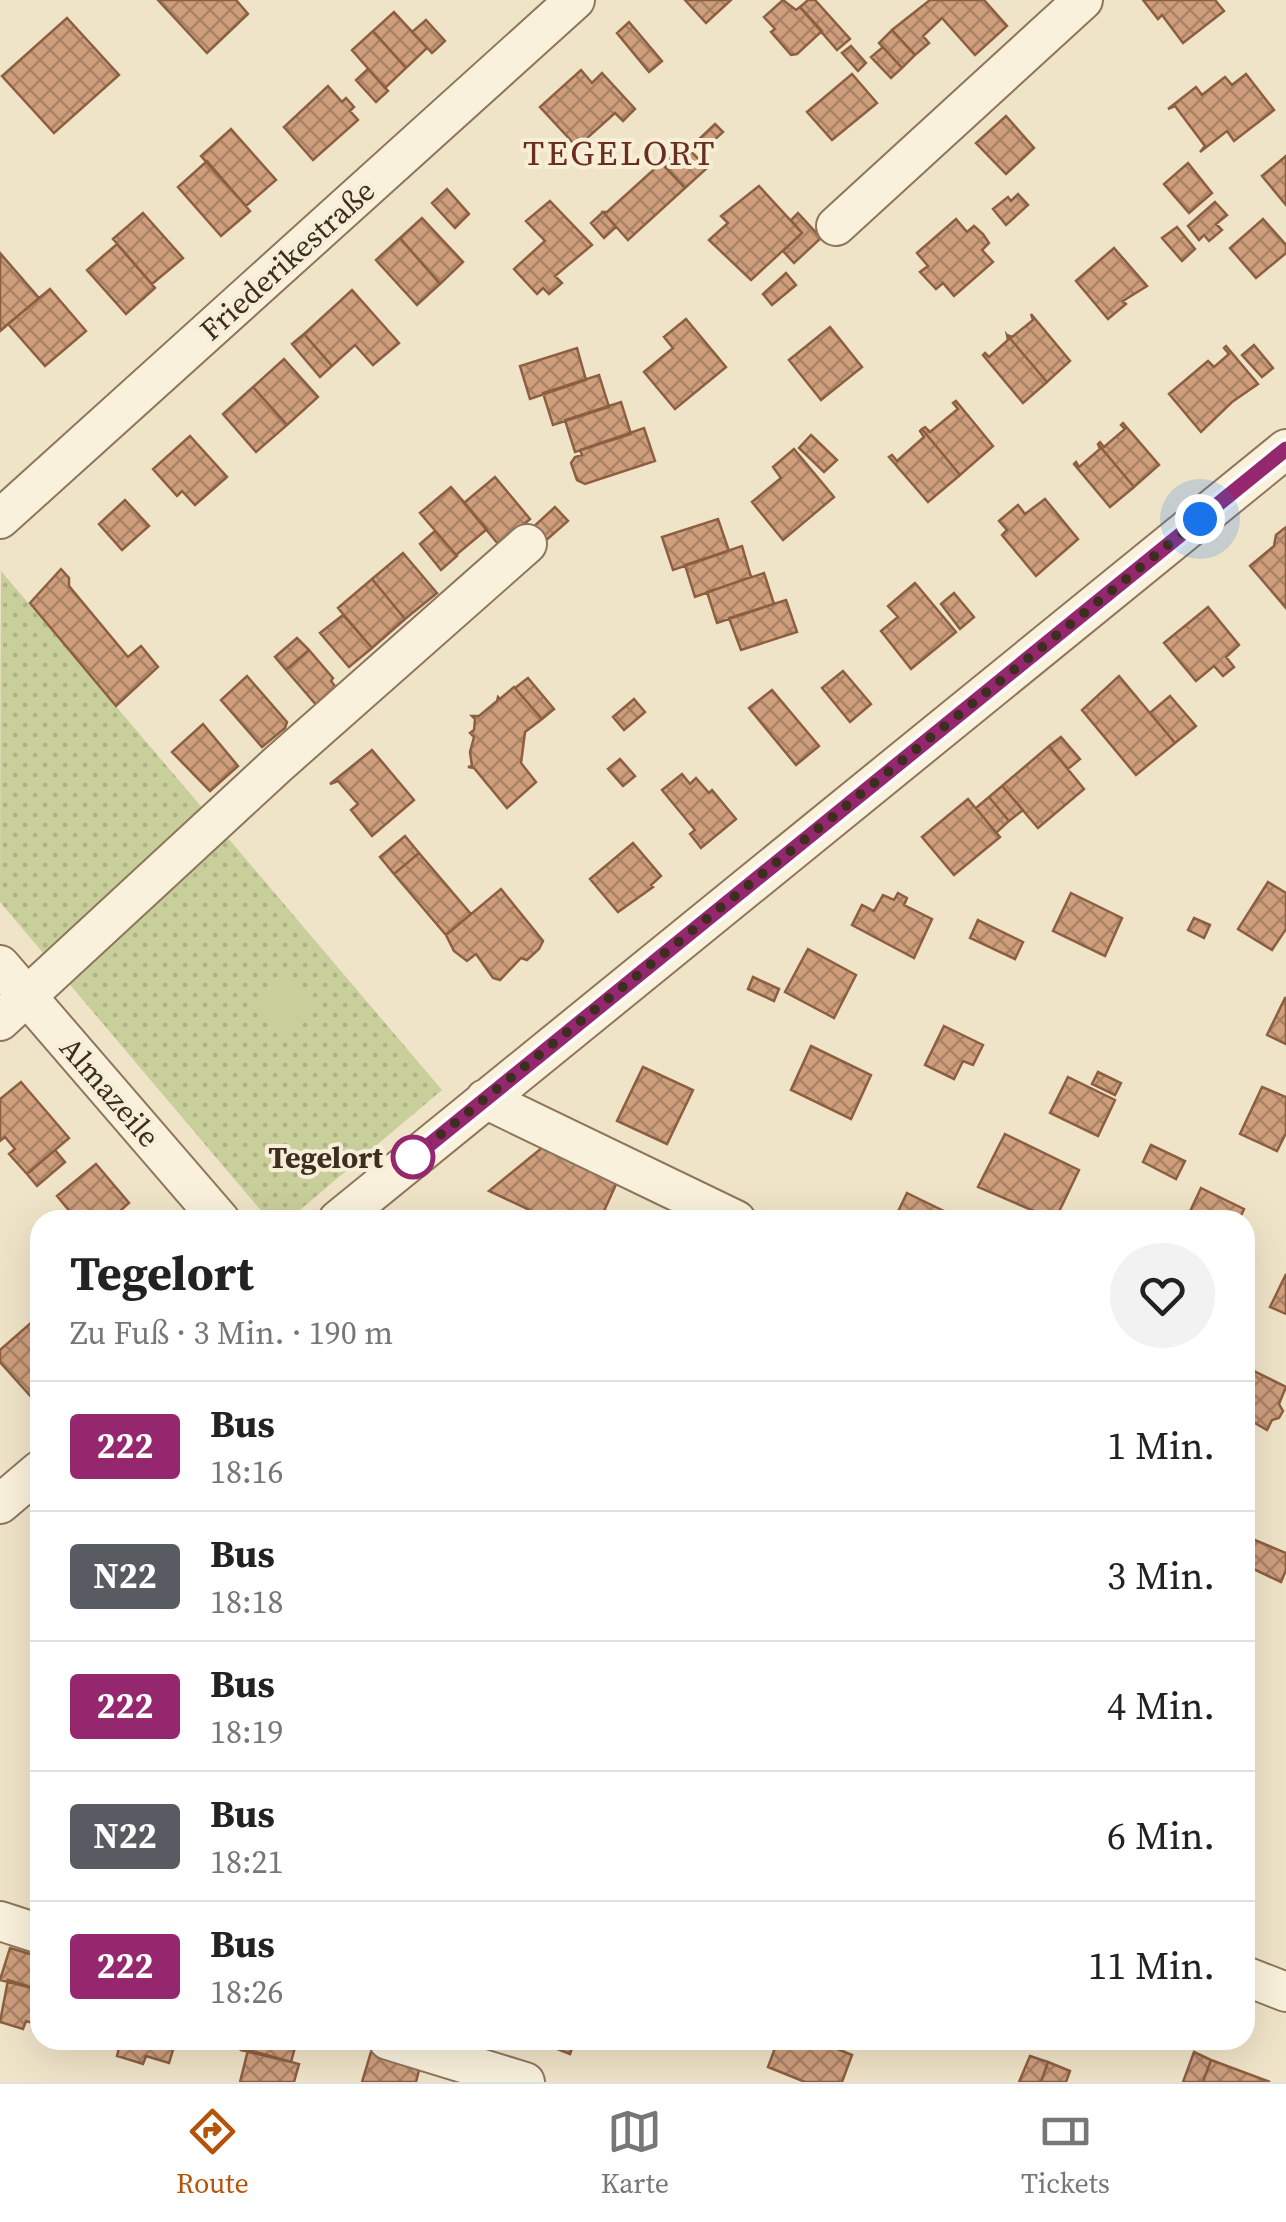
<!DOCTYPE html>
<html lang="de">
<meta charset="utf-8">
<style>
:root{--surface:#fff;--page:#f2f2f2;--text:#222;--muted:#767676;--line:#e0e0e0;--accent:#b45309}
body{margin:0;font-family:"Source Serif 4",serif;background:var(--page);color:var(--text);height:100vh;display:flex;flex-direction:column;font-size:38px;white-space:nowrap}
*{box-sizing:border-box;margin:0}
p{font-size:32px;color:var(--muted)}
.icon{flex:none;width:55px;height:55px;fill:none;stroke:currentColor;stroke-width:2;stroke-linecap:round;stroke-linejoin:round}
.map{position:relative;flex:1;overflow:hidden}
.side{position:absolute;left:30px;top:1210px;width:1225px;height:840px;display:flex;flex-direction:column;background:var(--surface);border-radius:30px;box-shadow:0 10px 40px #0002}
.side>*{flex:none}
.badge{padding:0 20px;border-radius:8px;font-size:35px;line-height:65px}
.you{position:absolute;width:50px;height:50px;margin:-25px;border:8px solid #fff;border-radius:50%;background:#1a73e8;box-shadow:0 0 0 15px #1a73e833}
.map>.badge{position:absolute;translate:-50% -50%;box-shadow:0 0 0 5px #fff}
.round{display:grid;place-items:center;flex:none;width:105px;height:105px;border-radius:52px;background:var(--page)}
.headline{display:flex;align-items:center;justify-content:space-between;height:170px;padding:0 40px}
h1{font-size:48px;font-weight:700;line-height:75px}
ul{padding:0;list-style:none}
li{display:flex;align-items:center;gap:30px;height:130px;padding:0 40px;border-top:2px solid var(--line)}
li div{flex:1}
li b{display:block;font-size:38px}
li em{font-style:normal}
li .badge{min-width:110px;font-weight:700;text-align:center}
.tab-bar{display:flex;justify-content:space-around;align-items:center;height:140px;border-top:2px solid var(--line);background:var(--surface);font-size:28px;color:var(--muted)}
.tab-bar a{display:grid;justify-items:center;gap:5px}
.tab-bar .selected{color:var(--accent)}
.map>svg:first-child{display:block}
.park{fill:url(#park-dots)}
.garden{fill:#c9cf9b}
.building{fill:url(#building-cross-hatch);stroke:#8d5f41;stroke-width:2.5}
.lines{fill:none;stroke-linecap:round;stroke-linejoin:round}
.minor-casing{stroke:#8d765c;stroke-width:42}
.minor{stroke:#faf1dc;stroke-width:38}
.line-casing{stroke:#fff;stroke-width:22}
.line{stroke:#95276e;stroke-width:15}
.walk{stroke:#3d2e20;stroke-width:10;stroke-dasharray:0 18}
.stop-dot{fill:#fff;stroke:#95276e;stroke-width:5}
.labels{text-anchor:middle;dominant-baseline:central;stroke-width:8;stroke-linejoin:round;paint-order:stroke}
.street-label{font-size:30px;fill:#3d2e20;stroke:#f7eed8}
.stop-label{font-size:30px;font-weight:bold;fill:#3d2e20;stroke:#f7eed8;text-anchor:end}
.quarter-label{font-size:35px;letter-spacing:2.5px;fill:#6b2e1e;stroke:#f7eed8}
</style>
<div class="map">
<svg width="1286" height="2082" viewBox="0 0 1286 2082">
<defs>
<pattern id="park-dots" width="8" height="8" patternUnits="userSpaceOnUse" patternTransform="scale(2.5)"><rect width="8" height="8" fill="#c9cf9b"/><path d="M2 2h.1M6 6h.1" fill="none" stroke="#aeb285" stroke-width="1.8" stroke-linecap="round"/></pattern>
<pattern id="building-cross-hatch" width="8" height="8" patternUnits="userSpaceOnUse" patternTransform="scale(2.5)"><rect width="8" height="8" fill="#cf9f7d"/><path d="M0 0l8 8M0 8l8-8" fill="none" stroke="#a98266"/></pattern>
</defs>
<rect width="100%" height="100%" fill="#f0e4c8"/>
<!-- park -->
<path class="park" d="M1,571L442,1090L288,1220H269L0,902Z"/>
<!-- garden -->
<path class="garden" d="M286,978L315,1009L285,1038L258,1005Z"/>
<!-- building -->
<path class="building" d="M158,0H236L248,14L207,53Z
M685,0H731L706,23Z
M783,0L796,10L800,7L822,31L797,54L791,55L771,32L775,29L764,17Z
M808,0H815L850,39L837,50L800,7Z
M930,0H984L1007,26L975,55L942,18L923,36L929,43L915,55L892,30Z
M1143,0H1215L1224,11L1183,43L1162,15L1158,19Z
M394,12L427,48L406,68L373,31Z
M67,18L119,75L54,133L2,76Z
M426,20L445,41L432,53L412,32Z
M629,22L662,61L649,72L617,33Z
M892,30L915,55L902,68L879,43Z
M373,31L406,68L385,88L352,50Z
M851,46L866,63L858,71L842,53Z
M883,47L902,68L891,78L871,57Z
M368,69L388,91L376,102L356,80Z
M581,70L592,83L602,73L635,109L623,121L615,113L577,147L540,107Z
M852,74L877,103L832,140L807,112Z
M1246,74L1274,110L1234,141L1227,131L1200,152L1205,146L1175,106L1168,109L1196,87L1202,95L1225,77L1232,85Z
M328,86L342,102L346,98L354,107L350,111L358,120L313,160L284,127Z
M1006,116L1034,148L1006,174L976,143Z
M715,124L723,132L702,151L695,143Z
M231,129L276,180L246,206L201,156Z
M684,144L707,168L685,188L663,164Z
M1286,156V205L1262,176Z
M207,161L250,211L221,236L178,187Z
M661,163L685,188L628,240L603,212H607Z
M1188,163L1212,193L1189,213L1164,184Z
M759,186L802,233L751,280L709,240L728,223L721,216Z
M447,189L469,214L455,228L432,203Z
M1018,194L1028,205L1006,225L993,209L1008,197L1011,201Z
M550,201L592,245L555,276L562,283L549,294L543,288L537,294L514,269L545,241L526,221Z
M1215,202L1227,215L1216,224L1222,230L1209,241L1204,235L1199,240L1188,226Z
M603,212L616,227L604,238L591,223Z
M143,213L183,258L152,284L113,239Z
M798,213L821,238L794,263L783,251L802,233L791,220Z
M422,218L463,262L440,284L400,238Z
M956,219L967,232L974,226L983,234L989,243L982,250L993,262L954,296L943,283L936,289L920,272L928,266L917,253Z
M1263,219L1286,245V253L1256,278L1230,248Z
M1177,227L1195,249L1182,261L1162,238Z
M400,238L440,284L417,305L376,260Z
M117,244L155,288L126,314L87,270Z
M1114,248L1147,286L1123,301L1126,304L1108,319L1076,281Z
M0,253L39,298L0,331Z
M786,273L796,285L772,305L763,294Z
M50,289L86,331L45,366L8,324Z
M352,290L399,343L373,365L355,345L332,366L304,334Z
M1031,314L1070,361L1047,382L1007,335L1012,337L1033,320Z
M686,319L726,367L675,409L644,372L673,348L664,337Z
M830,327L862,367L821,400L789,360Z
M304,334L332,366L320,377L292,344Z
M1007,335L1047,382L1023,403L983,355L985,353L989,357L1008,340Z
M1254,345L1273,368L1262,377L1242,355Z
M1226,346L1258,384L1232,402L1201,432L1169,394L1208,361L1214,367L1229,354L1224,348Z
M577,348L586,380L530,399L520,366Z
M284,359L318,397L287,425L253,387Z
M599,375L609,407L553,425L543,393Z
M253,387L287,425L256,452L223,414Z
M956,401L993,446L960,475L922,429L925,427L930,432L958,409L953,403Z
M621,402L631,434L575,452L565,420Z
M1123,423L1159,465L1134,487L1098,444L1100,442L1104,447L1125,429L1121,425Z
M644,428L655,461L585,484L577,480L571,463L575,457L582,455L580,450Z
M922,429L960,475L928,502L889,457L892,455L897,461L924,437L920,431Z
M811,435L837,460L824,472L799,448Z
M190,436L227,477L195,505L182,491L177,496L153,469Z
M1098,444L1134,487L1110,507L1074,464L1076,462L1079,467L1100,449Z
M794,449L834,497L783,540L752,502L781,478L773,467Z
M495,477L530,519L499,545L464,503Z
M451,487L487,529L456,555L420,513Z
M1045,499L1078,539L1036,576L1002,535L1007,530L999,521L1018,505L1025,514Z
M125,500L149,526L122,550L99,524Z
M555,507L568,521L543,543L531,529Z
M718,519L729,551L673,570L662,537Z
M1286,527V608L1250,566L1274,546L1276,535Z
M435,531L457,556L441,570L420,544Z
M742,546L751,577L695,597L685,565Z
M403,553L437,593L405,619L372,579Z
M61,569L69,578V586L128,657L141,646L158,667L116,706L30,603Z
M764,573L774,604L717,623L707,592Z
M372,579L405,619L372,648L338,608Z
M915,583L956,632L911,669L881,631L898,617L888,606Z
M954,593L974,617L960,629L941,604Z
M786,600L797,632L741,650L729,618Z
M1208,607L1239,645L1226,657L1234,667L1223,676L1214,666L1196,681L1164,643Z
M343,615L372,648L349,667L320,633Z
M297,638L309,650L286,670L275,657Z
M309,650L333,678L331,681L338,690L318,707L286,670Z
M843,671L871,704L850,722L822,688Z
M247,676L287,722L285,728L262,747L221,700Z
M1119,676L1175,743L1136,775L1082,710Z
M528,678L554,709L542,719L515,688Z
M514,687L542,719L525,732L521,763L536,782L507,808L474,768L468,767L472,766L470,752L474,737L470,733L474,730L475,719L472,716H479L497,701L498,697L500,699Z
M772,690L819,746L796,765L749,708Z
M1170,696L1196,726L1175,743L1150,713Z
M634,699L645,712L624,730L613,717Z
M203,724L238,766L210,791L172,752Z
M1061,737L1080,759L1068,769L1049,746Z
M1049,746L1084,789L1038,828L1002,786Z
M372,750L414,800L372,836L351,810L358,804L338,781L330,784Z
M620,759L635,776L623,786L608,769Z
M682,774L690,784L696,778L709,793L712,790L736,819L701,848L690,834L695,830L662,790Z
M1002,786L1023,810L1009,821L989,797Z
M989,797L1009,821L996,833L976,808Z
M968,799L1000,837L954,875L922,837Z
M405,836L419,853L394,874L380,857Z
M633,843L661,876L651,885L653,887L618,912L590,879Z
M419,853L471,914L446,935L394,874Z
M1268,882L1286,893V929L1272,950L1238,929Z
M501,889L543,941L539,949L527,960L521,958L500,980L493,978L476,954L467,961L454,951L446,935Z
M898,893L907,898L904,905L932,919L914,958L852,925L862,905L874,911L883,895L894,900Z
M1071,893L1122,918L1105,956L1053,931Z
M1194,918L1210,925L1204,938L1188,930Z
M978,920L1023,942L1015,959L970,938Z
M808,949L856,975L834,1018L785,992Z
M753,977L779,989L774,1001L748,989Z
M1285,998H1286V1044L1267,1035Z
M944,1026L983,1045L973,1065L963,1061L954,1079L925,1065Z
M811,1046L871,1075L851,1119L791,1090Z
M643,1067L693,1090L667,1144L617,1121Z
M1098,1072L1121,1083L1115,1095L1092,1084Z
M1068,1077L1115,1100L1098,1136L1050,1113Z
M21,1082L69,1138L27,1174L9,1154L15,1149L5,1137L0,1141V1099Z
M1262,1087L1286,1097V1133L1277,1151L1240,1134Z
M1005,1134L1079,1170L1055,1220L978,1187Z
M1151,1145L1185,1161L1176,1179L1143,1162Z
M543,1147L617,1182L600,1220H551L489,1191Z
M55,1150L65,1162L37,1186L27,1174Z
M96,1164L129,1203L110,1220H77L57,1196Z
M1201,1188L1244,1209L1239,1220H1186Z
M907,1193L956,1217L954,1220H894Z
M1286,1274V1314L1270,1307Z
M40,1315V1392L33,1399L0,1362V1350Z
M1246,1367L1286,1387L1279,1404L1283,1411L1279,1418L1272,1420L1267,1430L1253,1422L1250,1427L1245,1425Z
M1245,1536L1286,1553V1570L1281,1582L1245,1565Z
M10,1948L40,1957V1990L0,1980Z
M8,1980L40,1990V2025L26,2021L23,2029L0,2022Z
M121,2040H176L169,2063L146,2056L143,2064L117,2056Z
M244,2040H297L291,2062L241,2050Z
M535,2040H575L570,2054Z
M778,2040H816L852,2055L842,2082H805L768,2067Z
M248,2050L299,2064L294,2082H240Z
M371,2052L420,2066L416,2082H362Z
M1194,2052L1211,2060L1203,2082H1183Z
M1030,2056L1048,2062L1041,2082H1019Z
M1211,2060L1270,2082H1203Z
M1048,2062L1070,2071L1066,2082H1041Z"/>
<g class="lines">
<defs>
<path id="minor" d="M836,226L1083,0
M0,519L575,0
M0,965L220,1220
M0,1021L277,765L527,544
M485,1099L736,1220
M338,1220L1286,449
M0,1504L40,1470
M0,1921L40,1934
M1245,1976L1286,1992
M388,2040L525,2082"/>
</defs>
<!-- minor casing -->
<use href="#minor" class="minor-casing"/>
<!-- minor -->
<use href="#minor" class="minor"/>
</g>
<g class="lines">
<defs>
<path id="line" d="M413,1158L1286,449"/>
</defs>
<!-- line casing -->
<use href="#line" class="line-casing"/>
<!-- line -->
<use href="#line" class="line"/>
<!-- walk -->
<path class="walk" d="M413,1157L1200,519"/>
</g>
<!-- markers -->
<circle class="stop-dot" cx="413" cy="1157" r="20"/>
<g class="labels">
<!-- street labels -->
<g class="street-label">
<text transform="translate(287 260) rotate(-42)">Friederikestraße</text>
<text transform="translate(110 1092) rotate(49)">Almazeile</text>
</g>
<!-- stop labels -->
<g class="stop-label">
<text x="383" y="1157">Tegelort</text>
</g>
<!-- quarter labels -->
<g class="quarter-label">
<text x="620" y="153">TEGELORT</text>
</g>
</g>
</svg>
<div class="you" style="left:1200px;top:519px"></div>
<section class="side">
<div class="headline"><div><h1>Tegelort</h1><p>Zu Fuß · 3 Min. · 190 m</p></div><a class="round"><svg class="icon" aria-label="heart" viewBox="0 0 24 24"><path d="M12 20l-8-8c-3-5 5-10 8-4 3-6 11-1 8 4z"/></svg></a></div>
<ul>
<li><span class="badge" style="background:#95276e;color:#fff">222</span><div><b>Bus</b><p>18:16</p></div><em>1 Min.</em></li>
<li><span class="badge" style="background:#595b62;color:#fff">N22</span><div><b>Bus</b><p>18:18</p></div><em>3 Min.</em></li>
<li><span class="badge" style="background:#95276e;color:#fff">222</span><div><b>Bus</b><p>18:19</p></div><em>4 Min.</em></li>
<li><span class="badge" style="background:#595b62;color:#fff">N22</span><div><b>Bus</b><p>18:21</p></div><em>6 Min.</em></li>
<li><span class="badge" style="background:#95276e;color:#fff">222</span><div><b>Bus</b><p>18:26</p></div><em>11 Min.</em></li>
</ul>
</section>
</div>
<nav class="tab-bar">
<a class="selected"><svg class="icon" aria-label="directions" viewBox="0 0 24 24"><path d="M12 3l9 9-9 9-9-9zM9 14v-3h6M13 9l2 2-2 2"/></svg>Route</a>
<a><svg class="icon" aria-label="map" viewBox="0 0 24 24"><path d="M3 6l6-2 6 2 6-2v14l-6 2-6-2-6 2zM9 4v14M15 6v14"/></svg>Karte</a>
<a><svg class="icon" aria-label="tickets" viewBox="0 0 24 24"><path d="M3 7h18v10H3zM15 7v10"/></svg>Tickets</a>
</nav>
